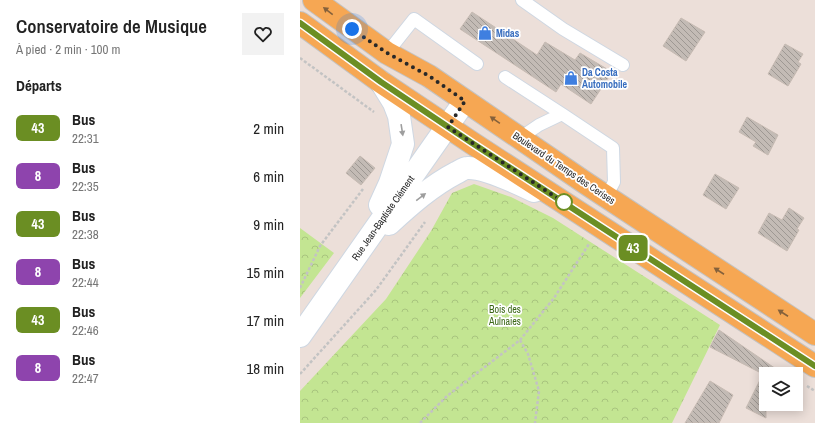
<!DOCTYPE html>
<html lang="fr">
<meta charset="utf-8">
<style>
:root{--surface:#fff;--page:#f2f2f2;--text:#222;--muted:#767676}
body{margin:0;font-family:"Archivo Narrow",sans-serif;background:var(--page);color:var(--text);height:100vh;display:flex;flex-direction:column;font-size:15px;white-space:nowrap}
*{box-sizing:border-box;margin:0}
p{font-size:13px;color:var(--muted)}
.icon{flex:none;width:22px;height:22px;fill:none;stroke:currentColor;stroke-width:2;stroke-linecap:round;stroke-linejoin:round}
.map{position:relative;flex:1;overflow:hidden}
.details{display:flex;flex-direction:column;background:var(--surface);width:300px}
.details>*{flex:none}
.badge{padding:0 8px;border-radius:6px;font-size:14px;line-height:26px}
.fabs{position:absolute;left:459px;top:367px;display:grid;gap:8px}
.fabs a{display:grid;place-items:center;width:44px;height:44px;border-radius:0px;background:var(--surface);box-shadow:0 2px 10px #0003;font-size:20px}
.you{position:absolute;width:20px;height:20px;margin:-10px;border:3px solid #fff;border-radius:50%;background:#1a73e8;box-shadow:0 0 0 6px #1a73e833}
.map>.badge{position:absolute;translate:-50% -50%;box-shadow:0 0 0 2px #fff}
h2{padding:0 16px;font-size:15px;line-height:36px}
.round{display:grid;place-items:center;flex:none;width:42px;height:42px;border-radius:0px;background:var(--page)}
.head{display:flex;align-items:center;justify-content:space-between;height:68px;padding:0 16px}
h1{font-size:19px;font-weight:600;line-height:30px}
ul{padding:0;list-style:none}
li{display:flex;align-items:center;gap:12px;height:48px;padding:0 16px}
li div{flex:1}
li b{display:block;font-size:15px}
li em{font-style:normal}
li .badge{min-width:44px;font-weight:700;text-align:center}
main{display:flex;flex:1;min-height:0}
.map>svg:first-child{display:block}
.forest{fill:url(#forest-crowns)}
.building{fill:url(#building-back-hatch);stroke:#c7bbb3}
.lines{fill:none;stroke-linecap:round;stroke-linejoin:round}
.lane-casing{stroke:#ced7e2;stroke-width:14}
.street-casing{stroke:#ced7e2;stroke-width:24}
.primary-casing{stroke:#c3c3c3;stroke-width:24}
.path{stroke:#c3c3c3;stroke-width:2.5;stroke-dasharray:3 2;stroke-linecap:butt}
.lane{stroke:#fff;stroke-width:12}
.street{stroke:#fff;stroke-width:22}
.primary{stroke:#f6a753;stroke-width:22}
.oneway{fill:#85613b}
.oneway2{fill:#9e9e9e}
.line-casing{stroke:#fff;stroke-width:9}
.line{stroke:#6b8e23;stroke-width:6}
.walk{stroke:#282828;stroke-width:4;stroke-dasharray:0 7.2}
.stop-dot{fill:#fff;stroke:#6b8e23;stroke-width:2}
.labels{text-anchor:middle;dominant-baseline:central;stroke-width:3.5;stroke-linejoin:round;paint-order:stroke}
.shop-label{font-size:10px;font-weight:bold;fill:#366cbe;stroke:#fff;text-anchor:start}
.street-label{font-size:10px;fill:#282828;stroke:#fff}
.park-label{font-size:10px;fill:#3b6716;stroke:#fff}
</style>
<main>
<section class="details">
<div class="head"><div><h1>Conservatoire de Musique</h1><p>À pied · 2 min · 100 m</p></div><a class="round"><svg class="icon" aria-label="heart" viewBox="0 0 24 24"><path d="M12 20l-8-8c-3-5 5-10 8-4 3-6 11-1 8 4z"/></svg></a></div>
<h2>Départs</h2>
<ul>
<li><span class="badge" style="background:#6b8e23;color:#fff">43</span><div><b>Bus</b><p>22:31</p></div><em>2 min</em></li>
<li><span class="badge" style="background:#8e44ad;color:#fff">8</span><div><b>Bus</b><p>22:35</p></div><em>6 min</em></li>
<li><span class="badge" style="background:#6b8e23;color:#fff">43</span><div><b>Bus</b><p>22:38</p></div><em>9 min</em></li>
<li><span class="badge" style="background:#8e44ad;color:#fff">8</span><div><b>Bus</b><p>22:44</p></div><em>15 min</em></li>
<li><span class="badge" style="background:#6b8e23;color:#fff">43</span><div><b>Bus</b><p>22:46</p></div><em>17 min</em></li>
<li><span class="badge" style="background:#8e44ad;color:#fff">8</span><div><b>Bus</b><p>22:47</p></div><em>18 min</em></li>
</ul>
</section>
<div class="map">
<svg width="515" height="423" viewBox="0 0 515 423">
<defs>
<pattern id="forest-crowns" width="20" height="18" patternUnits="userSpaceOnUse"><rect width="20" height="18" fill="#c3e592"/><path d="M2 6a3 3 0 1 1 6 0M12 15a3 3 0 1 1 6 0" fill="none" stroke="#a8c47e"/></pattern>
<pattern id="building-back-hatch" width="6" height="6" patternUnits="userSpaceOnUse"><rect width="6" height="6" fill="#c3bbb5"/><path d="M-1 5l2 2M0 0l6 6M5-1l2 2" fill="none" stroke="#9e9893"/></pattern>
</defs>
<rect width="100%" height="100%" fill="#ecdfd9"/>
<!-- forest -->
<path class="forest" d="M174,184L211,197L253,218L420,325L372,423H0V391L86,299L131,231L152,193Z
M0,228L34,253L0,298Z"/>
<!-- building -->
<path class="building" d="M172,12L237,55L245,42L275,60L280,53L312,72L291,104L261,84L256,92L160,29Z
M381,18L405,32L386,61L363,46Z
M485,44L503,54L498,62L501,64L488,86L468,74Z
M447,117L478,135L468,155L453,146L456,142L439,132Z
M60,156L75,168L61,185L46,173Z
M415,174L439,188L426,209L403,195Z
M489,208L504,218L497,229L499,230L487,251L458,233L469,213L482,220Z
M419,330L479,371L477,374H466V418L446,408L463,374L410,347Z
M410,381L433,395L419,423H385Z"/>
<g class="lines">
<defs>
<path id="lane" d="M222,0L263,29L323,65
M87,53L114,19L177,64
M205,77L262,114
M220,138L239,125L262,114L313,148L314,182L306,197"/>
<path id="street" d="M80,205L90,183L103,144L99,116L94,103L81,82
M89,224C110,205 131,186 156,173C159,172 163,168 167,168C185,167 217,183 234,191
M0,336L165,101"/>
<path id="primary" d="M14,0L87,53L129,76L287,184L515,334
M0,23L81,82L172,143L515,366"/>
</defs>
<!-- lane casing -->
<use href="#lane" class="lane-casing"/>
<!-- street casing -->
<use href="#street" class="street-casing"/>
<!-- primary casing -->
<use href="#primary" class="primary-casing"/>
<!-- path -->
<path class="path" d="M0,58L74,112
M0,288L20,246L63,189
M220,340L228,354L239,391L235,423
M0,374L76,290L125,222
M507,386L515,391
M120,423L147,396L220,340L254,298L289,244"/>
<!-- lane -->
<use href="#lane" class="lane"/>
<!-- street -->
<use href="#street" class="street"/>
<!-- primary -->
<use href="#primary" class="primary"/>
</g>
<!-- one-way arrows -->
<defs><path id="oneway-solid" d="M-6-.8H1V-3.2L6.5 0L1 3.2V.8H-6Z"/></defs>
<g class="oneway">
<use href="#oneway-solid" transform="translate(28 11) rotate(-142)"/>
<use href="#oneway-solid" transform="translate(195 120) rotate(-145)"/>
<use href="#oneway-solid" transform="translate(419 271) rotate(-147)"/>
<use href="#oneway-solid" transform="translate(483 313) rotate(-147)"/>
</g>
<g class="oneway2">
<use href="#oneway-solid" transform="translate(102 130) rotate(81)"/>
<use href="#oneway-solid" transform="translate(121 197) rotate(-37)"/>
</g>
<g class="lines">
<defs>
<path id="line" d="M0,23L81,82L172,143L515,366"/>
</defs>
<!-- line casing -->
<use href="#line" class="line-casing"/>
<!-- line -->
<use href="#line" class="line"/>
<!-- walk -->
<path class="walk" d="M52,29L87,53L129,76L165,101L148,127L265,203L264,202"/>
</g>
<!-- icons -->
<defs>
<symbol id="shop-bare" viewBox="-9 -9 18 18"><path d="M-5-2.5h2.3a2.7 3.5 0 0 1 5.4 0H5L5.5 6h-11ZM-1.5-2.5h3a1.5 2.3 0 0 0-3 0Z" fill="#3f7fe0" stroke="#fff" stroke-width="2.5" paint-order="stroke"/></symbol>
</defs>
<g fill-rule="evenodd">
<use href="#shop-bare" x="175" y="23" width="20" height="20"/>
<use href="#shop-bare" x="261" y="68" width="20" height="20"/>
</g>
<!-- markers -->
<circle class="stop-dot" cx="264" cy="202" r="8"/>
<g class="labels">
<!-- shop labels -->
<g class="shop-label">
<text x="196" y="33">Midas</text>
<text x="282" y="72">Da Costa<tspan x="282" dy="12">Automobile</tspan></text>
</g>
<!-- street labels -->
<g class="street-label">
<text transform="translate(264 168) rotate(34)">Boulevard du Temps des Cerises</text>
<text transform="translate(83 218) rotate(-55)">Rue Jean-Baptiste Clément</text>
</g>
<!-- park labels -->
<g class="park-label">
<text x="205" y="309">Bois des<tspan x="205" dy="12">Aulnaies</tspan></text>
</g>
</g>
</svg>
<div class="fabs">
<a><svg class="icon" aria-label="layers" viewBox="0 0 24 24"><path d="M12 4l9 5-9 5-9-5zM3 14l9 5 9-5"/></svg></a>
</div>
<div class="you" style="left:52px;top:29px"></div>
<b class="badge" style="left:333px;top:248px;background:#6b8e23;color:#fff">43</b>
</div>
</main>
